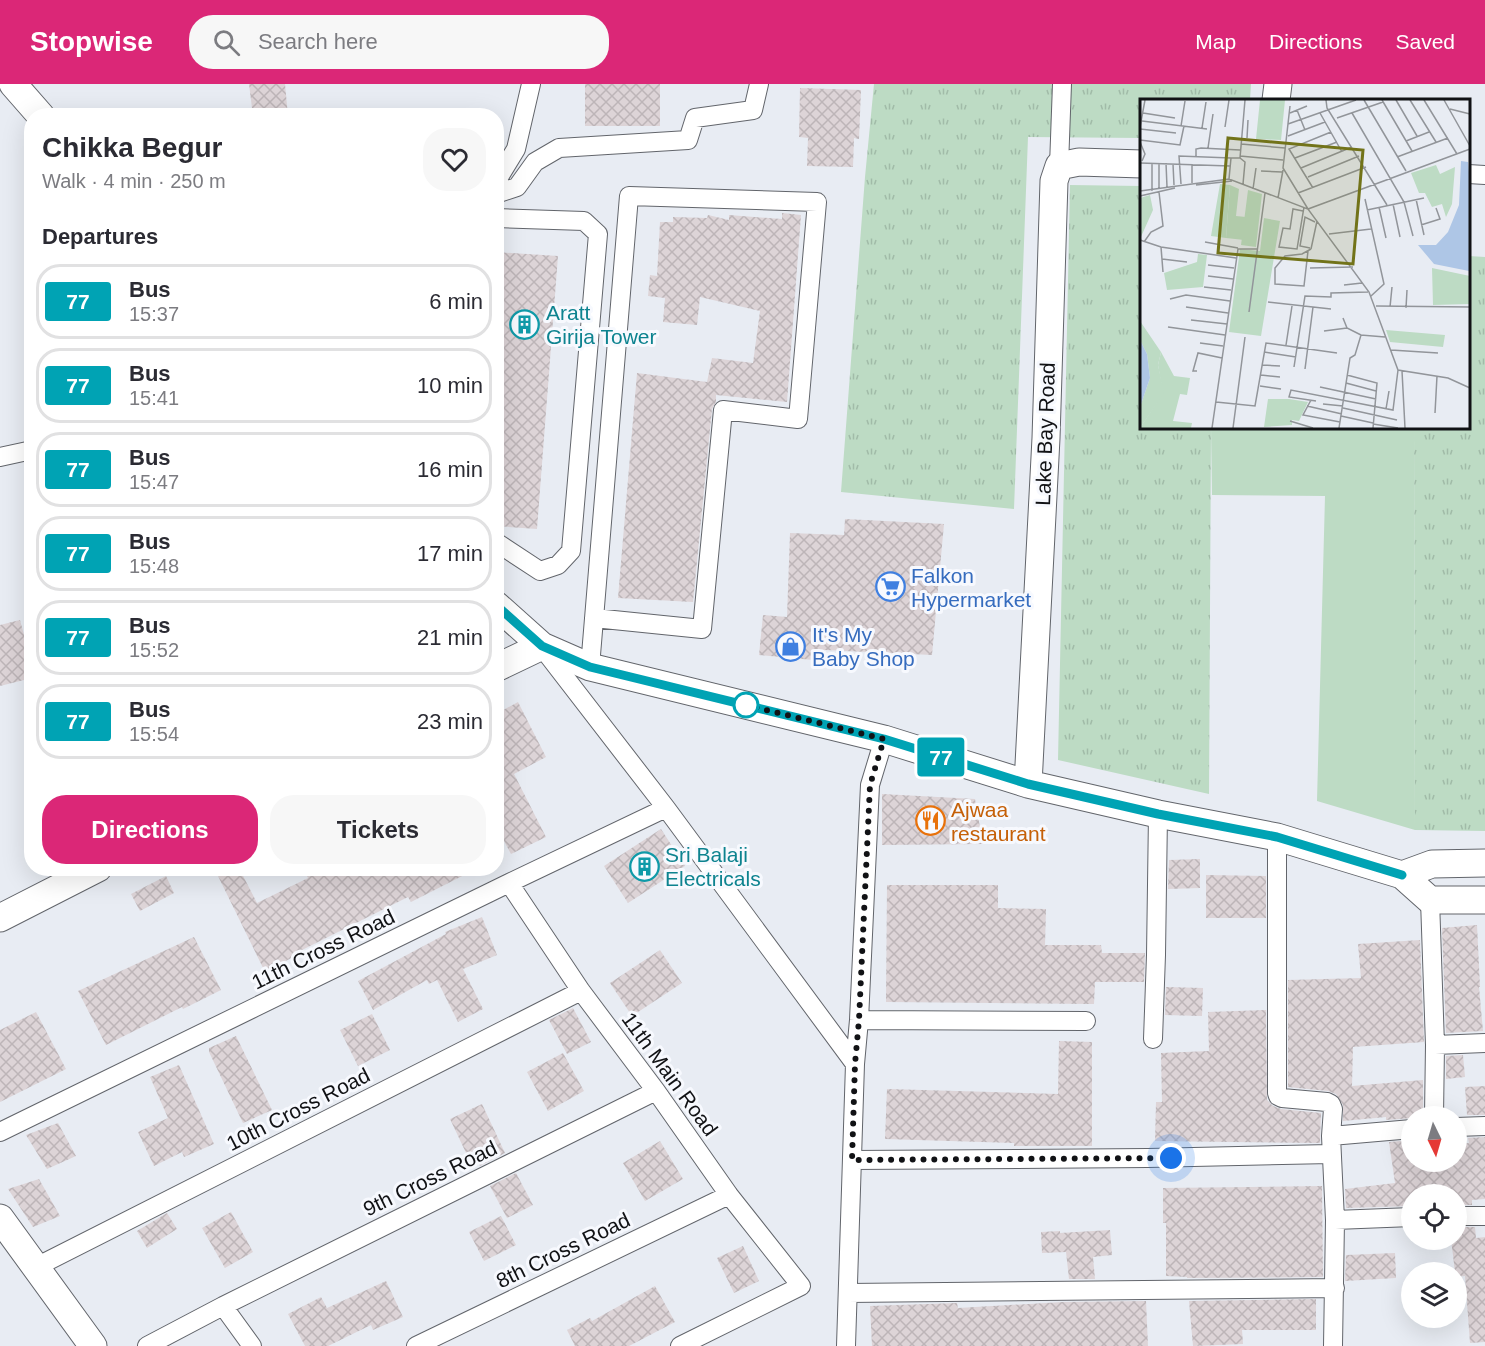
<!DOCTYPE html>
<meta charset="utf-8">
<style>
:root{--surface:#fff;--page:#f7f7f7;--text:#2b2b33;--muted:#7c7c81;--line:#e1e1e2;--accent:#db2777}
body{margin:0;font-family:Arial,sans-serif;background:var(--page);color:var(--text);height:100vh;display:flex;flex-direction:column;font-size:22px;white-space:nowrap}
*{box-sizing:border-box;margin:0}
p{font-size:20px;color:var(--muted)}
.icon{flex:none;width:33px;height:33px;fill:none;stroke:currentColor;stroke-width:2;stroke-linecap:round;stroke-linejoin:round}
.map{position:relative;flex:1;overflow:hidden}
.panel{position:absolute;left:24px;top:24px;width:480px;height:768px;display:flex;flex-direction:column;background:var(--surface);border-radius:24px;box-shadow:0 6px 24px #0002}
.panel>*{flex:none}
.badge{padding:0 12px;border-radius:4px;font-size:21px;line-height:39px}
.needle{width:39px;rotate:175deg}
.tools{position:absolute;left:1401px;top:1022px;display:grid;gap:12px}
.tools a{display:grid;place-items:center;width:66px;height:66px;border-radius:50%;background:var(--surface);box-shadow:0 6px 24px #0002;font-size:30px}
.you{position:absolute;width:30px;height:30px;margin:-15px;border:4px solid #fff;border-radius:50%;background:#1a73e8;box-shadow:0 0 0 9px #1a73e833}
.map>.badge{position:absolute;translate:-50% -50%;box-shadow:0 0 0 3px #fff}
h2{padding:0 18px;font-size:22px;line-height:54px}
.round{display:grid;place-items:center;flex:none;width:63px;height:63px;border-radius:24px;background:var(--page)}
.summary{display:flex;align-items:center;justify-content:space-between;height:102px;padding:0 18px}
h1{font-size:28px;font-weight:600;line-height:45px}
.cta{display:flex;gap:12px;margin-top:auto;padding:12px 18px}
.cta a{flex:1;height:69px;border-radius:24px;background:var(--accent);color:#fff;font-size:24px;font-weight:600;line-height:69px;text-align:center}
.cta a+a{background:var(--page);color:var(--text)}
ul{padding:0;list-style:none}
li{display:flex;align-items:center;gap:18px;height:75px;margin:0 12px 9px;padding:0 6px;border:3px solid var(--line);border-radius:24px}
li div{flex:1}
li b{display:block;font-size:22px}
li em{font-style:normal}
li .badge{min-width:66px;font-weight:700;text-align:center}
header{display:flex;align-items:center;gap:36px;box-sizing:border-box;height:84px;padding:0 30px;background:var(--accent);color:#fff}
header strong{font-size:28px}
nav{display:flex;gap:33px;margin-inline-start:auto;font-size:21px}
.search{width:420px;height:54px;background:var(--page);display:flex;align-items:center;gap:15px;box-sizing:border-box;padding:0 21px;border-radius:24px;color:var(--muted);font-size:22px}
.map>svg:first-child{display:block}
.grass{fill:url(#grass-tufts)}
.garden{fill:#bddbc4}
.building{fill:url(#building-cross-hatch)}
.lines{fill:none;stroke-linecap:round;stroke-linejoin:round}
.street-casing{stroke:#62656b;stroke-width:20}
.secondary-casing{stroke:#62656b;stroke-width:29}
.street{stroke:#fff;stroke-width:18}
.secondary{stroke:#fff;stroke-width:27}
.line-casing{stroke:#fff;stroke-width:14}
.line{stroke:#00a3b4;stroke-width:9}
.walk{stroke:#111215;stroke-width:6;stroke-dasharray:0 10.8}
.stop-dot{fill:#fff;stroke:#00a3b4;stroke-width:3}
.labels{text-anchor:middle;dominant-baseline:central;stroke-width:6;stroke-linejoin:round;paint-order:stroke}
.culture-label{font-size:21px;fill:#0d838f;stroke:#f7f9fe;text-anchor:start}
.street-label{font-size:21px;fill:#111215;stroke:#f7f9fe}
.shop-label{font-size:21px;fill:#366cbe;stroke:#f7f9fe;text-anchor:start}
.food-label{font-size:21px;fill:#c56008;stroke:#f7f9fe;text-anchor:start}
.inset-road{fill:none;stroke:#92959a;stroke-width:1.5}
.view{fill:#727319;fill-opacity:0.15;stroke:#727319;stroke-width:3}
.inset-edge{fill:none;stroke:#111215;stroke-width:3}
</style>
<header>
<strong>Stopwise</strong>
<div class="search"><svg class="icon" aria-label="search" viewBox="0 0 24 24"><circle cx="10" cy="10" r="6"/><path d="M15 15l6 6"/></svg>Search here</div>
<nav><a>Map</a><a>Directions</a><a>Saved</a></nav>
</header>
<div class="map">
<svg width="1485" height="1262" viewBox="0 0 1485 1262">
<defs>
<pattern id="grass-tufts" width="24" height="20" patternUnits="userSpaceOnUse" patternTransform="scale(1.5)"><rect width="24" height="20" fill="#bddbc4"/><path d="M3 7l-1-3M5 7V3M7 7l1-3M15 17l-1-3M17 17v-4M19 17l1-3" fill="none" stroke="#a1bba8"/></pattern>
<pattern id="building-cross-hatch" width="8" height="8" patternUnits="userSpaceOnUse" patternTransform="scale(1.5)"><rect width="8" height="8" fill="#ddd4d7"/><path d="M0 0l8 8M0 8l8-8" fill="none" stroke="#bdb5b8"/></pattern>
</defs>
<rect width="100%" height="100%" fill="#e8ecf3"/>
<!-- grass -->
<path class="grass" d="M874,0H1251L1250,16H1142L1141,54L1028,53L1014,425L841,408L865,93Z
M1070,101L1141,102L1142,344H1211L1209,710L1058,676Z
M1469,172L1485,173V747L1415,746L1414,344H1468Z"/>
<!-- garden -->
<path class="garden" d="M1211,344H1414L1415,746L1317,717L1325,412L1212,411Z"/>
<!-- building -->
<path class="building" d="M249,0H285L288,32H253Z
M585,0H660V42H585Z
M800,4L861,6L859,55L854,54L853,83L807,82L808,54L799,53Z
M782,129L801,131L787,318L716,311V318L712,325L693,518L618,514L637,289L707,298L712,274L753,279L760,227L700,213L697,241L663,238L665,214L648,212L650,191L657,192L660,138H673V133L707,134L708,131L729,136V131L782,135Z
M496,168L558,172L537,445L496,442Z
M845,435L944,440L932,571L825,566L824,577L759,571L763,531L787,533L790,449L844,451Z
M20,536L32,580V594L0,602V541Z
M518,618L546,673L514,690L546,753L511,770L496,742V630Z
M882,710L975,715L983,760L882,761Z
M661,745L685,782L628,819L604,782Z
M1200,775V804L1168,805L1169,776Z
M232,784H239L257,819L308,794L303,784H478L411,818L408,813L298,868L299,870L265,888L218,792Z
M1206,791L1266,792V834H1206Z
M166,792L174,809L140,827L131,810Z
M887,801H998V824L1046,825L1045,861H1101L1102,869H1145L1144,898H1095L1094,920L886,918Z
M482,833L497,871L463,885L483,925L458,938L437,896L429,900L427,896L373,926L358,897L446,850L445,848Z
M1477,841L1480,903H1479L1483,947L1446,949L1442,844Z
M194,853L221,906L183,925L182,923L106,961L78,907Z
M1420,856L1424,958L1353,963L1352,1002L1423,996V1030L1412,1031V1034L1386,1036V1033L1343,1037V1021L1336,1010L1328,1007L1288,1003V896L1361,894L1358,860Z
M660,866L682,899L632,932L610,899Z
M1166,903L1203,904L1202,932L1165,931Z
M573,924L591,958L567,970L549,936Z
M1266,926L1267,1016L1273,1022L1281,1025L1321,1029L1320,1059L1155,1057L1156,1018H1162L1161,969L1209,967L1208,928Z
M36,928L66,985L0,1018V946Z
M372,930L390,966L358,982L340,946Z
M236,952L272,1026L243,1039L209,968V964Z
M1059,957L1092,958V1062H1014V1059L885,1055L887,1005L1058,1010Z
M563,969L584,1007L548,1027L527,988Z
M1463,971L1465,993L1446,995V972Z
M179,981L214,1060L184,1073L182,1068L154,1082L138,1048L168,1034L150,993Z
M1485,1002V1031H1467L1465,1003Z
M482,1020L505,1069L480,1082L472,1068L467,1071L450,1035Z
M58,1039L76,1072L47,1085L26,1051Z
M1485,1053V1115L1472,1116V1121H1456V1110H1412V1122L1346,1124L1345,1105L1395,1099L1389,1058L1412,1056V1077H1456V1060L1469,1059L1468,1054Z
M660,1057L683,1095L645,1117L623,1079Z
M516,1089L533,1121L507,1134L490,1102Z
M39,1095L60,1132L33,1143L8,1105Z
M1322,1102L1323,1193L1187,1194V1193L1166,1192V1139H1163V1104Z
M231,1128L253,1168L225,1184L202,1144Z
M167,1129L177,1145L147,1164L137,1147Z
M501,1132L516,1161L484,1177L469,1148Z
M1456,1143H1475L1476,1154L1485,1153V1258L1470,1259L1465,1192L1456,1193V1188H1455L1451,1155H1456Z
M1110,1146L1112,1171L1093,1173L1095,1195H1069L1066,1168L1042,1169L1041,1148L1060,1147V1149Z
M743,1162L759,1197L734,1209L717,1174Z
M1395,1169L1396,1194L1345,1197L1346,1171Z
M386,1197L403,1233L373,1246L371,1241L328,1262H305L288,1230L321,1213L327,1224Z
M655,1202L675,1238L629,1262H575L567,1246L590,1234L592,1237Z
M1316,1215V1246H1242L1243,1260L1193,1262L1189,1217Z
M1146,1217L1148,1262H872L870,1222L957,1219L958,1224L1063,1218Z"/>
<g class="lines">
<defs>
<path id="street" d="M1059,82L1062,0
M1468,90L1485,91
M498,109L499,93L516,65L531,0
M496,110L517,103L535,78L559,64L688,56L695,34L753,26L759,0
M496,134L584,137L598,150L571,467L558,481L540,487L496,458
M0,373L32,366
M544,566L666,724L855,980L846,1262
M590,583L629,112L817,118L798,335L723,326L702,545L594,534
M1277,753V1009L1278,1012L1282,1014L1327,1018L1331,1020L1333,1025L1331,1052
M509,799L581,907L656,1007L729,1111L801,1202L680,1262
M1430,816L1435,961L1434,1032
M859,936L1086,937
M1153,955L1156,871L1158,730
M1435,961L1485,959
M855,980L859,936L870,701L884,655
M1456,1043L1485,1042
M0,1048L509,799L666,724
M852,1076L1148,1074L1331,1070
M1456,1132H1485
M1335,1136L1412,1133
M36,1183L581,907
M848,1209L1335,1204
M223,1222L252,1262
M147,1262L223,1222L656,1007
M416,1262L729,1111
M1333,1262L1335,1136L1331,1052L1412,1045"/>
<path id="secondary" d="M13,0L41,32
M1276,16L1278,0
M496,521L542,562L590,583L884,655L1028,700L1158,730L1277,753L1402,791L1430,816H1485
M496,584L542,562
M1028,700L1046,354L1054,97L1059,82L1079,78L1142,80
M1402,791L1432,780L1485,779
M0,834L98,784
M0,1134L93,1262"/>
</defs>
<!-- street casing -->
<use href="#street" class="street-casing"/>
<!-- secondary casing -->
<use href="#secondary" class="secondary-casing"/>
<!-- street -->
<use href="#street" class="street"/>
<!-- secondary -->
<use href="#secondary" class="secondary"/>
</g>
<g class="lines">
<defs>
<path id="line" d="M496,521L542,562L590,583L884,655L1028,700L1158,730L1277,753L1402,791"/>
</defs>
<!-- line casing -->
<use href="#line" class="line-casing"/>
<!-- line -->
<use href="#line" class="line"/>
<!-- walk -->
<path class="walk" d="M746,621L884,655L870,701L859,936L855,980L852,1076L1171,1074"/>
</g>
<!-- icons -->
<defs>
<symbol id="building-ring" viewBox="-11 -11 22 22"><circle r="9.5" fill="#f7f9fe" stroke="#0f9aa8" stroke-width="1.5"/><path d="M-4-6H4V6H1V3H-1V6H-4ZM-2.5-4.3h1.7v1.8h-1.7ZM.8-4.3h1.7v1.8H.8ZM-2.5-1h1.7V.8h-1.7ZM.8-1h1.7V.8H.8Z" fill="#0f9aa8"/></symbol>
<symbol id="supermarket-ring" viewBox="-11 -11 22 22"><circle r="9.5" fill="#f7f9fe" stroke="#3f7fe0" stroke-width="1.5"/><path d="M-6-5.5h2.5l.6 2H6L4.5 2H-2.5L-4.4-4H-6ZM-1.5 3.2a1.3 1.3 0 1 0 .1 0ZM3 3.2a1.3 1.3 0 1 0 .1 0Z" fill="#3f7fe0"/></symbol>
<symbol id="shop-ring" viewBox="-11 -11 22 22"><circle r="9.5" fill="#f7f9fe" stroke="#3f7fe0" stroke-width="1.5"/><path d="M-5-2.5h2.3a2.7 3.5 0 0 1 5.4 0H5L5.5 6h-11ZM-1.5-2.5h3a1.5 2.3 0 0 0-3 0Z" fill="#3f7fe0"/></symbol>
<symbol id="restaurant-ring" viewBox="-11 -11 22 22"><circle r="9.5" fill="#f7f9fe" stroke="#e8710a" stroke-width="1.5"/><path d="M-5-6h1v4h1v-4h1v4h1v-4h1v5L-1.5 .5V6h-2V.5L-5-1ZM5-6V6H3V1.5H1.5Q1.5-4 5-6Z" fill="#e8710a"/></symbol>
</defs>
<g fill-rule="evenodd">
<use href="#building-ring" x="508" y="224" width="33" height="33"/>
<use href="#supermarket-ring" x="874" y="486" width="33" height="33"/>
<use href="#shop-ring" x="774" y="546" width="33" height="33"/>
<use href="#restaurant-ring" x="914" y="720" width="33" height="33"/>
<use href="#building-ring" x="628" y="766" width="33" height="33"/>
</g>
<!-- markers -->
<circle class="stop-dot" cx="746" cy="621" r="12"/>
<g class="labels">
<!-- culture labels -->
<g class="culture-label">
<text x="546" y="228">Aratt<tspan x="546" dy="24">Girija Tower</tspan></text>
<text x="665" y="770">Sri Balaji<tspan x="665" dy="24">Electricals</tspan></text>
</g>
<!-- street labels -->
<g class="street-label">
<text transform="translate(1045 350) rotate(-88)">Lake Bay Road</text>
<text transform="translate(323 865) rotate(-26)">11th Cross Road</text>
<text transform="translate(670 990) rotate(54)">11th Main Road</text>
<text transform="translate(298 1025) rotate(-27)">10th Cross Road</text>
<text transform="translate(430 1094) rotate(-26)">9th Cross Road</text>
<text transform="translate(563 1166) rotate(-26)">8th Cross Road</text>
</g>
<!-- shop labels -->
<g class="shop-label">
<text x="911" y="491">Falkon<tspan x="911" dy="24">Hypermarket</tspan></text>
<text x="812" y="550">It's My<tspan x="812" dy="24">Baby Shop</tspan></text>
</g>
<!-- food labels -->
<g class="food-label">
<text x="951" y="725">Ajwaa<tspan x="951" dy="24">restaurant</tspan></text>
</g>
</g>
<!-- overview -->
<g transform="translate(1140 15)">
<rect width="330" height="330" fill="#e8ecf3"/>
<path d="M296,66L300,75L315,68L312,105L306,118L302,105L292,108L285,94H279L271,74ZM80,85L90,86L86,139L71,137ZM108,91L122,95L116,148L101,146ZM124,119L140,122L121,237L89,233L100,150L120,152ZM58,155L67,156L63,188L27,191L24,174L57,163ZM292,169L330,177V205L293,206ZM246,231L305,236L303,248L250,243ZM21,253L34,277L50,279L47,296L40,295L33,322L52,324L51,329H0L23,294L18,266ZM128,300H149L168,303L159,322L152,321V326L124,328Z" fill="#bddbc4"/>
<path d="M10,96L13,111L0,140V99ZM0,222L21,253L18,266L24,294L0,329V308L10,279L7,255L0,241Z" fill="#bddbc4"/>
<path d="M120,1H145L141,41L116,40ZM90,86L99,90L96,117L106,118L104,141L86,139Z" fill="#bddbc4"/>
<path d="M321,62L328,63L329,73V172L294,165L278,146H296L308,133L319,106ZM0,241L7,255L10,279L0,308Z" fill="#aec6e6"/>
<path class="inset-road" d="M186,1L187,9L247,106M224,1L266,72M242,1L272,52M256,1L277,37M270,1L296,43M284,1L317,55M304,1L330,47M150,7L143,69L168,110L330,50M310,10L330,15M157,11L165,31M3,14L35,19M150,14L167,7M180,14L202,53M212,14L264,103L273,137M197,19L243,3M2,22L67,30M148,25L216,1M41,27L45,2M0,28L5,1M85,28L89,1M62,29L66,3M0,30L36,34M148,37L185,23M107,39L108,21M0,41L40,46L44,27M266,42L289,33M0,43L5,55L2,62M101,45L145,49M68,49L73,15M56,57V50L61,49L100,51M100,57L143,61M257,58L308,39M100,59L105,63L103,85M155,59L197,43M0,64L90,67M12,64V92M26,64L27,88M33,65L34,86M161,69L212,48M121,72L142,73M168,78L219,57M89,80L91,59H100L105,1M52,84V65M41,85L39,57L91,59M56,86L92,82M19,89V64M173,89L149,50L191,33M113,90L116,69M0,92L89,80L168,110L229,193L258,271L308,279L330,289M158,94L226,68M0,97L35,89M138,99L143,71M225,100L244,185L231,197M276,100L284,136M253,105L260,138M239,108L246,139M227,111L284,99M163,112L153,110L150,130L143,129L139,148L157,150L164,108M281,126L300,120L296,109M189,135L231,130M0,141L21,148L96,159M4,143L11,133L23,127L19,93M65,143L98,149M21,148L23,173M170,149L160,147L165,118L175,123M171,150L177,122M168,152L164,187L135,185V169L145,157L162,155L171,150M22,160L47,163M68,166L94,169M170,169L213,168M68,177L93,180M204,186L222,184M64,188L91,191M30,200L46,196L90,202M128,203L191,210M236,207L330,208M46,208L88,214M250,208L252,188M266,209L267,191M109,213L125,94M203,219L207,229L221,236M51,221L87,225M28,228L85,236M184,232L207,229M60,244L83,247M146,246L152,207M251,251L298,254M124,253L156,258M122,266L140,267M154,268L165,197L191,198V194L228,193M165,270L173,208M57,272H53L58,254L82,259M262,272L265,329M121,276L140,278M207,276L237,284L233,329M206,284L236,292M120,287L141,290M180,288L236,300M171,301L163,316L200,323M176,302L149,298L151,291L253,311L258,271M76,303L115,307L126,244L197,254M183,305L203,307M167,307L202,315M203,309L257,321M246,310L249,292M295,314L297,277M201,317L233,324M150,322L173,329M233,325L258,329M72,329L98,150H117M93,329L105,238M199,329L210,259L215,256L221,236L245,238"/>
<path class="view" d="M88,39L223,51L213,165L78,154Z"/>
<rect width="330" height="330" class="inset-edge"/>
</g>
</svg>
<div class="tools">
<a><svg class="needle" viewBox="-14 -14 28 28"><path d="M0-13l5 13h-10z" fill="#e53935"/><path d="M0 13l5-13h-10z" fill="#7c7c81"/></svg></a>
<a><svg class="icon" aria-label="locate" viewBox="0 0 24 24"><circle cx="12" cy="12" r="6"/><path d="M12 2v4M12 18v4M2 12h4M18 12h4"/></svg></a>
<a><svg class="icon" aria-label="layers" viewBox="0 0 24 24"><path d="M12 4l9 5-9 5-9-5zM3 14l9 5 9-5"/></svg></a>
</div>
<div class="you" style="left:1171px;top:1074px"></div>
<b class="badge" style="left:941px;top:673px;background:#00a3b4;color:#fff">77</b>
<section class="panel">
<div class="summary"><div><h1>Chikka Begur</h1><p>Walk · 4 min · 250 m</p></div><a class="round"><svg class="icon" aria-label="heart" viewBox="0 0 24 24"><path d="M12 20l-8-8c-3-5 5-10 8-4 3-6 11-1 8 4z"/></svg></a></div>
<h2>Departures</h2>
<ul>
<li><span class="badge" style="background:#00a3b4;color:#fff">77</span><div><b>Bus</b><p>15:37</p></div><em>6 min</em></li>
<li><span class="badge" style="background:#00a3b4;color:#fff">77</span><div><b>Bus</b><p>15:41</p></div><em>10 min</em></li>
<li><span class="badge" style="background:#00a3b4;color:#fff">77</span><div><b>Bus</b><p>15:47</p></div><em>16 min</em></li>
<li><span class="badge" style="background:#00a3b4;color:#fff">77</span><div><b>Bus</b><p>15:48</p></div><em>17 min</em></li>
<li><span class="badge" style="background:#00a3b4;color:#fff">77</span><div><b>Bus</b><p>15:52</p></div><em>21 min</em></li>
<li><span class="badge" style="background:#00a3b4;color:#fff">77</span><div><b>Bus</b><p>15:54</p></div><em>23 min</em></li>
</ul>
<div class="cta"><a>Directions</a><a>Tickets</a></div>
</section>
</div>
